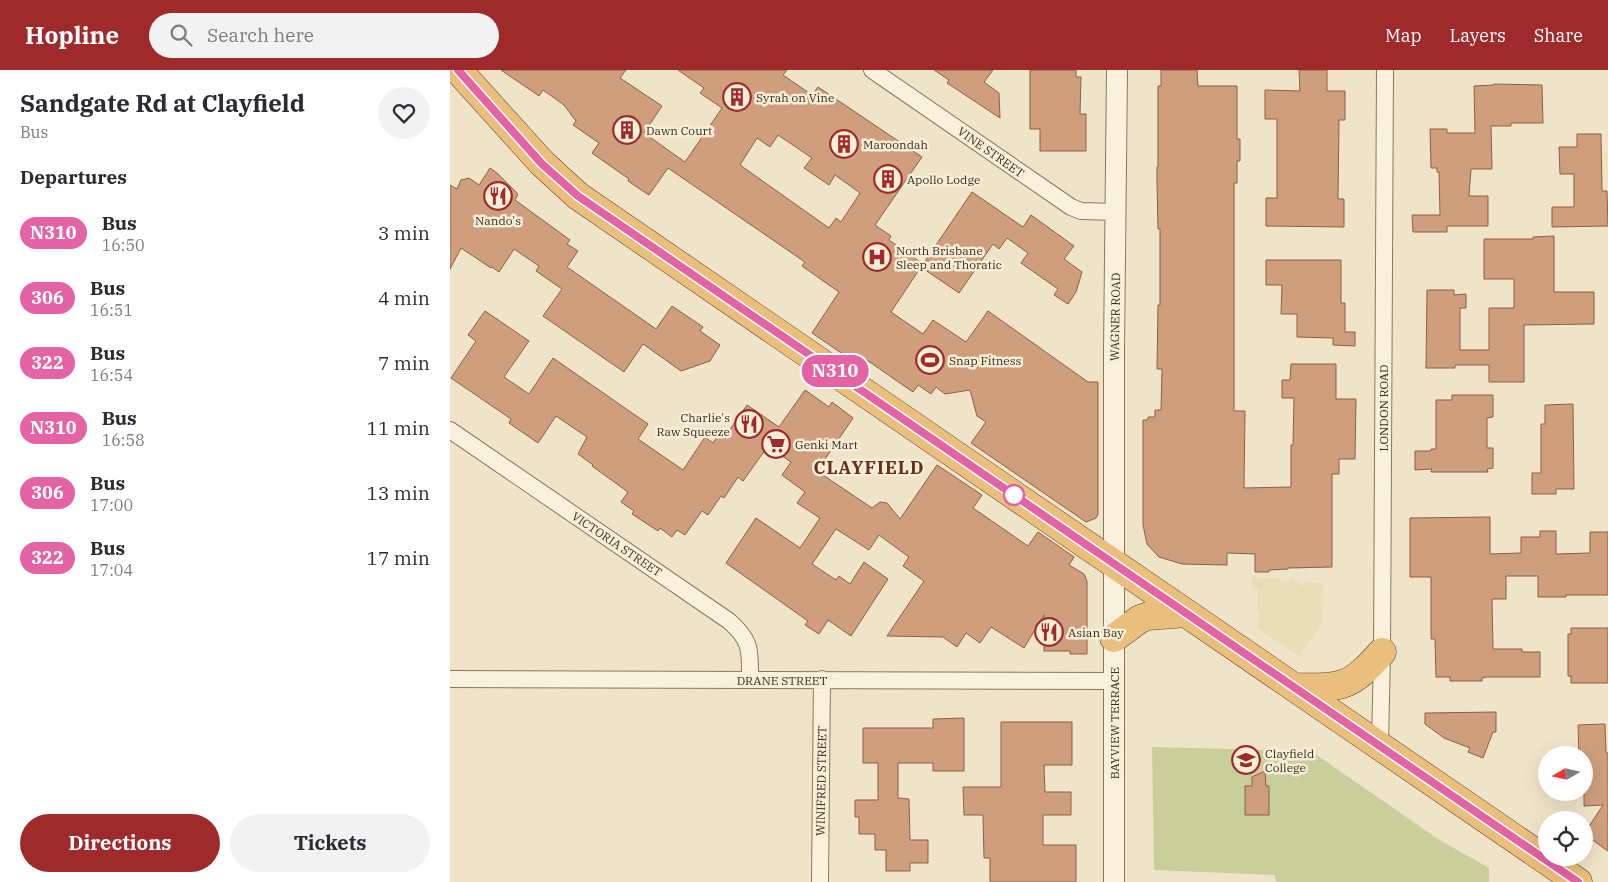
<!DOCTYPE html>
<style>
:root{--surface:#fff;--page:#f2f2f3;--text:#2b2b33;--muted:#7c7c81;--accent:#9e2a2b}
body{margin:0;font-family:"IBM Plex Serif",serif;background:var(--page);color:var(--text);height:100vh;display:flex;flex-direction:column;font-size:19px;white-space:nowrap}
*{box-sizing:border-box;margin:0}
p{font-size:16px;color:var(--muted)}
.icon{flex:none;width:28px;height:28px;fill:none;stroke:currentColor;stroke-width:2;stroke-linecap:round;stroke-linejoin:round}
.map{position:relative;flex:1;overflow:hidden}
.drawer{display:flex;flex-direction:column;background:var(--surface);width:450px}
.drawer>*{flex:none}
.badge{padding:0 10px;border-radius:16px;font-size:18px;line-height:32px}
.needle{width:32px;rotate:261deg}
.fabs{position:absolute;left:1088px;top:676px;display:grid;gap:10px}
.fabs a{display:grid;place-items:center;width:55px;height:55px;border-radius:50%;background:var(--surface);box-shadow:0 5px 20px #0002;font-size:25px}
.map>.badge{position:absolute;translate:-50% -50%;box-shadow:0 0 0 2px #fff}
h2{padding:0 20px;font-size:19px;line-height:45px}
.round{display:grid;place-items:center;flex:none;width:52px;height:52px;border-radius:26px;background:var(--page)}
.summary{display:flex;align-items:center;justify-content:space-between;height:85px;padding:0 20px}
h1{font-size:24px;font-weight:800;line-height:38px}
.button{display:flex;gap:10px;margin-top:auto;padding:10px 20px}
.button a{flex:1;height:58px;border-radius:30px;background:var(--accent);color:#fff;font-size:20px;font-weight:800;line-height:58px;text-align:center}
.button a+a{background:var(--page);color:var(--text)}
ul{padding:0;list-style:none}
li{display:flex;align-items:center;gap:15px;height:65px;padding:0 20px}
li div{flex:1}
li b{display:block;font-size:19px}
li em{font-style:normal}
li .badge{min-width:55px;font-weight:700;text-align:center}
header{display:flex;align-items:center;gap:30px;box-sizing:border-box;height:70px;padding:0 25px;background:var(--accent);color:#fff}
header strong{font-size:24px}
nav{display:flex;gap:28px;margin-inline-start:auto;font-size:18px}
.search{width:350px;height:45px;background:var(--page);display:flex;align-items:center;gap:12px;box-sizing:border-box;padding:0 18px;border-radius:28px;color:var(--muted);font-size:19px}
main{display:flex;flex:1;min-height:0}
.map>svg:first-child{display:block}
.farmland{fill:#e6deb5}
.green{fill:#c9cf9b}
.building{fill:#cf9f7d;stroke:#8d5f41;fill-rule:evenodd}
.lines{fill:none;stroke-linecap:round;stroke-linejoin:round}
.minor-casing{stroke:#8d765c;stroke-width:18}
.tertiary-casing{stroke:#8d765c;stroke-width:22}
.trunk-casing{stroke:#5b4430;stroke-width:29}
.minor{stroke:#faf1dc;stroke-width:16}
.tertiary{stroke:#faf1dc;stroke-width:20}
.trunk{stroke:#eabe7c;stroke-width:28}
.line-casing{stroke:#fff;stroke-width:11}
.line{stroke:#e463a4;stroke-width:8}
.stop-dot{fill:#fff;stroke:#e463a4;stroke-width:2.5}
.labels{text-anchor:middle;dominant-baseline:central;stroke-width:5;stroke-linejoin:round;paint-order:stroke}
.poi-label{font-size:12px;fill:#3d2e20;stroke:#f7eed8;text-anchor:start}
.street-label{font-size:12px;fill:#3d2e20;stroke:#f7eed8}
.district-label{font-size:18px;font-weight:bold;letter-spacing:1px;fill:#6b2e1e;stroke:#f7eed8}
</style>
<header>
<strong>Hopline</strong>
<div class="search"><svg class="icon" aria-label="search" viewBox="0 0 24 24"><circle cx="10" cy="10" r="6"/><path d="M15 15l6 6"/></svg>Search here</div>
<nav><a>Map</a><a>Layers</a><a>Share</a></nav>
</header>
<main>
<section class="drawer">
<div class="summary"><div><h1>Sandgate Rd at Clayfield</h1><p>Bus</p></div><a class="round"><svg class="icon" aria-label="heart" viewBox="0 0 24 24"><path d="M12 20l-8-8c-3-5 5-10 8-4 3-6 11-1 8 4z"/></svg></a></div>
<h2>Departures</h2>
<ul>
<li><span class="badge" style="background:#e463a4;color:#fff">N310</span><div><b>Bus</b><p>16:50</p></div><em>3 min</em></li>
<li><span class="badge" style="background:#e463a4;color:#fff">306</span><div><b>Bus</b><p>16:51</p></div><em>4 min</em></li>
<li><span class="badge" style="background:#e463a4;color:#fff">322</span><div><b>Bus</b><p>16:54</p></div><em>7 min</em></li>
<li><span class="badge" style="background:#e463a4;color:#fff">N310</span><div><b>Bus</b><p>16:58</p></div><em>11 min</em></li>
<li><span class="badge" style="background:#e463a4;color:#fff">306</span><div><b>Bus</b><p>17:00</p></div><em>13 min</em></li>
<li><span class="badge" style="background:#e463a4;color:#fff">322</span><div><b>Bus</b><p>17:04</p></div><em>17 min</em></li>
</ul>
<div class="button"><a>Directions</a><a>Tickets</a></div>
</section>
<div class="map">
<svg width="1158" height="812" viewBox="0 0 1158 812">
<rect width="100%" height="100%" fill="#f0e4c8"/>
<!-- farmland -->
<path class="farmland" d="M802,507L831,509V511H838L841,508L853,516L856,512L873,513L872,553L849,586L807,558L810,542L807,540L808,519L802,518Z"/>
<!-- green -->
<path class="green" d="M702,677L861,681L988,769L1039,798V812H826L825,805L704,800Z"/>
<!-- building -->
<path class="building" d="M51,0H176L170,8L212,36L194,63L235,92L272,38L250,23L254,18L228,0H337L333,5L362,25L368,17L472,87L425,155L441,166L439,170L473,194L441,242L473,264L483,250L516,272L538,241L638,312H648V444L646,448L636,452L521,373L536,352L527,346L520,320L495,324L486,317L481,324L468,315L463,322L411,286L406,293L362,263L389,222L352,196L355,192L218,98L199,125L178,111L179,109L142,83L149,73L123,55L126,51L114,35L93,20L89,26ZM328,65L362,88L354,98L379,115L385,105L410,123L391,152L386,148L379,158L290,95L307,68L320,77Z
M484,0H543L534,12L549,23L550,48L497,13L499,10Z
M580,0H626V7H631L630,44H636V81H590V59H580Z
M711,0H747L748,16H787V69H790V91H787V113H784V341H795L794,418L841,417V375H843L844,328H832V310H840L841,294H886V329H906L905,389H889V404H882V497L838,498V499L819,500V502H805V484L777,483V495L732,494L709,487L697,474L693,455V350H698V347H705V340H711L712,299H707L708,235H710V159H708L707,111V97H708V16H711Z
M849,0H877V21H895V50H889L888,129H894V157L816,156V128H827V49H815V20L850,21Z
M1044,14L1092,15L1093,53H1061V56H1041L1042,99H1021L1019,126H1038V156H997V162H963L962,145H990L989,102H987V98H981L980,59H997V63H1025L1024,16L1044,15Z
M1127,64H1151L1152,121H1157L1158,156L1102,157V137H1124V104H1110L1109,77H1127Z
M40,98L47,103L68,124L65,130L120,170L117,174L128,181L117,197L206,259L222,236L253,257L250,261L270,275L260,291L231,301L193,274L174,302L93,246L112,219L86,201L89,196L64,179L49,202L42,197L41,198L11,178L0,199V115L7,119L11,110L19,108L29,115Z
M522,122L573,157L581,145L624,176L614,189L632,202L626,222L618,234L604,225L608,219L571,193L578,183L557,168L549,179L543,174L509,223L471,197Z
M1104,166V222H1144V254L1074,255V312H1039V295H1005V298H976L977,220H1004V225L1016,224V238H1010V280H1039V238H1064V209H1034V169H1083V167Z
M816,190H891V233H895V262H905V276L883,275V268L847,267V244H831L832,215H816Z
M35,241L79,271L54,307L79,324L103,288L198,354L188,369L233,400L255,367L263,373L269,364L274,368L297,335L329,357L355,320L379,337L382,332L403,348L367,401L422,438L430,432L437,433L450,449L487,395L532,425L523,438L578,476L588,462L624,487L619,495L634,504L637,511V584H620V581H594V545L574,578L541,557L530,573L516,563L507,577L493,567L437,566L474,511L453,496L459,487L429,465L419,480L386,459L362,494L386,510L389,506L400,514L414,492L438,509L401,566L378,550L369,564L355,555L358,551L276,493L306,448L350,478L370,448L347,433L355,422L332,405L341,392L318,376L293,411L288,407L274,428L271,426L258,445L252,441L235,465L227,460L222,467L210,458L208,461L182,444L184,441L171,432L178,422L142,396L143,395L128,384L137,367L106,346L88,373L59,353L61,349L1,308L26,271L18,265Z
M1002,325H1043V347L1037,348V378H1043V398L1037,399L1038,402H981L982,399L965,400V381H981V379H986V330H1002Z
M1123,334L1124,419H1106V424H1082V403H1091V354H1095V335Z
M1040,447V484L1071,483V467H1090V461H1106V484L1140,483V462H1158V525H1116V527H1088V506H1056V529H1042L1043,579H1072V582H1090V607H1037L1032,608V611H1000V607H986L985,569H981V507H960V448Z
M1121,558H1158V613H1121V606H1118V564H1121Z
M1046,642V662H1043L1033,688L1018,682L1020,678L994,668L975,654V643Z
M514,648V701H483V693H448V728L459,729L460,770H478V793H460V801H436V780H425V764H409V747H405V730H428V693H413V658H483V649Z
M551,652H622V695H594L595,722H621V745H593V775H626V812H540V788H534L533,745H514L513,717H551Z
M1155,654L1156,683H1158V781L1134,764L1153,735L1134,736V685H1129L1128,655Z
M815,701L816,716H819V745H795V716H802V707Z"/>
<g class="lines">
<defs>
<path id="minor" d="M422,0L621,137L631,141L666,142
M0,360L279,551C302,571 300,581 300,610
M0,609L665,611
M930,675L932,582L935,0
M370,812L372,609"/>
<path id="tertiary" d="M664,812V282L667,0"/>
<path id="trunk" d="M8,0L92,93L128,126L1128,812
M664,568L690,549L698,546L736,543
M845,617C892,618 900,618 932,582"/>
</defs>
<!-- minor casing -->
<use href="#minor" class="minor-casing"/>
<!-- tertiary casing -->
<use href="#tertiary" class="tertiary-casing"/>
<!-- trunk casing -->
<use href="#trunk" class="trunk-casing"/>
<!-- minor -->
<use href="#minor" class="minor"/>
<!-- tertiary -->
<use href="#tertiary" class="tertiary"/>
<!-- trunk -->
<use href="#trunk" class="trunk"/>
</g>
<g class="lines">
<defs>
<path id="line" d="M8,0L92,94L128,126L1128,812"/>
</defs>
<!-- line casing -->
<use href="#line" class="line-casing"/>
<!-- line -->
<use href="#line" class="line"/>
</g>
<!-- icons -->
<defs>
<symbol id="building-ring" viewBox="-11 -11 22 22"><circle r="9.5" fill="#f7eed8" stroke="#9e2a2b" stroke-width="1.5"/><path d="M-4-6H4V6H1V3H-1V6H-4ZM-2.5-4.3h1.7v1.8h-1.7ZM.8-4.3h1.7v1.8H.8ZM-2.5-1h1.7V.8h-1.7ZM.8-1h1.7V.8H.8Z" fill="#9e2a2b"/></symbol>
<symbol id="restaurant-ring" viewBox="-11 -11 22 22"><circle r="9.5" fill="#f7eed8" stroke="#9e2a2b" stroke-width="1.5"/><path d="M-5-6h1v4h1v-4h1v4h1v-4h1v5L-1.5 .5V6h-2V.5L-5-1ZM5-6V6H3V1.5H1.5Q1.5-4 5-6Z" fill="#9e2a2b"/></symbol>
<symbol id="hospital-ring" viewBox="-11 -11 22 22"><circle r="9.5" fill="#f7eed8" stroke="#9e2a2b" stroke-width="1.5"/><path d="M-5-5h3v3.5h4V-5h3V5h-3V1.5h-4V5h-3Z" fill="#9e2a2b"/></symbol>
<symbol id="stadium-ring" viewBox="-11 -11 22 22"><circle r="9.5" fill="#f7eed8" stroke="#9e2a2b" stroke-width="1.5"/><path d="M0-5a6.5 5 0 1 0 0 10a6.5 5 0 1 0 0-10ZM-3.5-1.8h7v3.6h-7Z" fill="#9e2a2b"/></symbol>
<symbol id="supermarket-ring" viewBox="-11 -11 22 22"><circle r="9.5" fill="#f7eed8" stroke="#9e2a2b" stroke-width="1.5"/><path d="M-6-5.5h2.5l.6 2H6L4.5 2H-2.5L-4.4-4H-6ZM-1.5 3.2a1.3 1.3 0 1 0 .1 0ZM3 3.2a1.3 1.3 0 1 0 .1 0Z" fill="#9e2a2b"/></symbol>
<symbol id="school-ring" viewBox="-11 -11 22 22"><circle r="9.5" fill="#f7eed8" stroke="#9e2a2b" stroke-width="1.5"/><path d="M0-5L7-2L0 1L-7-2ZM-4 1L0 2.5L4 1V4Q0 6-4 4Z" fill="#9e2a2b"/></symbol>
</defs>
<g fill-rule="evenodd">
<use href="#building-ring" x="271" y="11" width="32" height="32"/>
<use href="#building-ring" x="161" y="44" width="32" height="32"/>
<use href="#building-ring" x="378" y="58" width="32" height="32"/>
<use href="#building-ring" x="422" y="93" width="32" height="32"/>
<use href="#restaurant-ring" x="32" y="110" width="32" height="32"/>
<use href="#hospital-ring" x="411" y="171" width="32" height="32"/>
<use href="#stadium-ring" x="464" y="274" width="32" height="32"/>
<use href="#restaurant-ring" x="283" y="338" width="32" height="32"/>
<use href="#supermarket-ring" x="310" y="358" width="32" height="32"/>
<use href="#restaurant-ring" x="583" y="546" width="32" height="32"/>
<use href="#school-ring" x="780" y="674" width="32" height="32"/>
</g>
<!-- markers -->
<circle class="stop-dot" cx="564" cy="425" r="10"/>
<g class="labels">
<!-- poi labels -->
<g class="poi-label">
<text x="306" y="27">Syrah on Vine</text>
<text x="196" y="60">Dawn Court</text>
<text x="413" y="74">Maroondah</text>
<text x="457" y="109">Apollo Lodge</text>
<text x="48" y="150" text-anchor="middle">Nando's</text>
<text x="446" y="180">North Brisbane<tspan x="446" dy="14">Sleep and Thoratic</tspan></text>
<text x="499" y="290">Snap Fitness</text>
<text x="280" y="347" text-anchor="end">Charlie's<tspan x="280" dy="14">Raw Squeeze</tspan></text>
<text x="345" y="374">Genki Mart</text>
<text x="618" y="562">Asian Bay</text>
<text x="815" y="683">Clayfield<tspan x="815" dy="14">College</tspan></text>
</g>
<!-- street labels -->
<g class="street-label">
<text transform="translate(541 82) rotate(35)">VINE STREET</text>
<text transform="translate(665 247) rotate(-89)">WAGNER ROAD</text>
<text transform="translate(933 338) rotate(-90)">LONDON ROAD</text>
<text transform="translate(167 474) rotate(34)">VICTORIA STREET</text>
<text x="332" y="610">DRANE STREET</text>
<text transform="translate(664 653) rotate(-90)">BAYVIEW TERRACE</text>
<text transform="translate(371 711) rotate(-89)">WINIFRED STREET</text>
</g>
<!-- district labels -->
<g class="district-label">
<text x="419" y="397">CLAYFIELD</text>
</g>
</g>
</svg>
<div class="fabs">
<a><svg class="needle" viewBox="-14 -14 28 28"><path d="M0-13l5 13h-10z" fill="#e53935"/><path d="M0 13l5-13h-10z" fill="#7c7c81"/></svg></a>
<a><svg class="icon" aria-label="locate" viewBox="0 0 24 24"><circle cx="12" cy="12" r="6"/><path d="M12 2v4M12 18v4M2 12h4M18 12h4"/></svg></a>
</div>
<b class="badge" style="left:385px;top:301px;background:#e463a4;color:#fff">N310</b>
</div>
</main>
